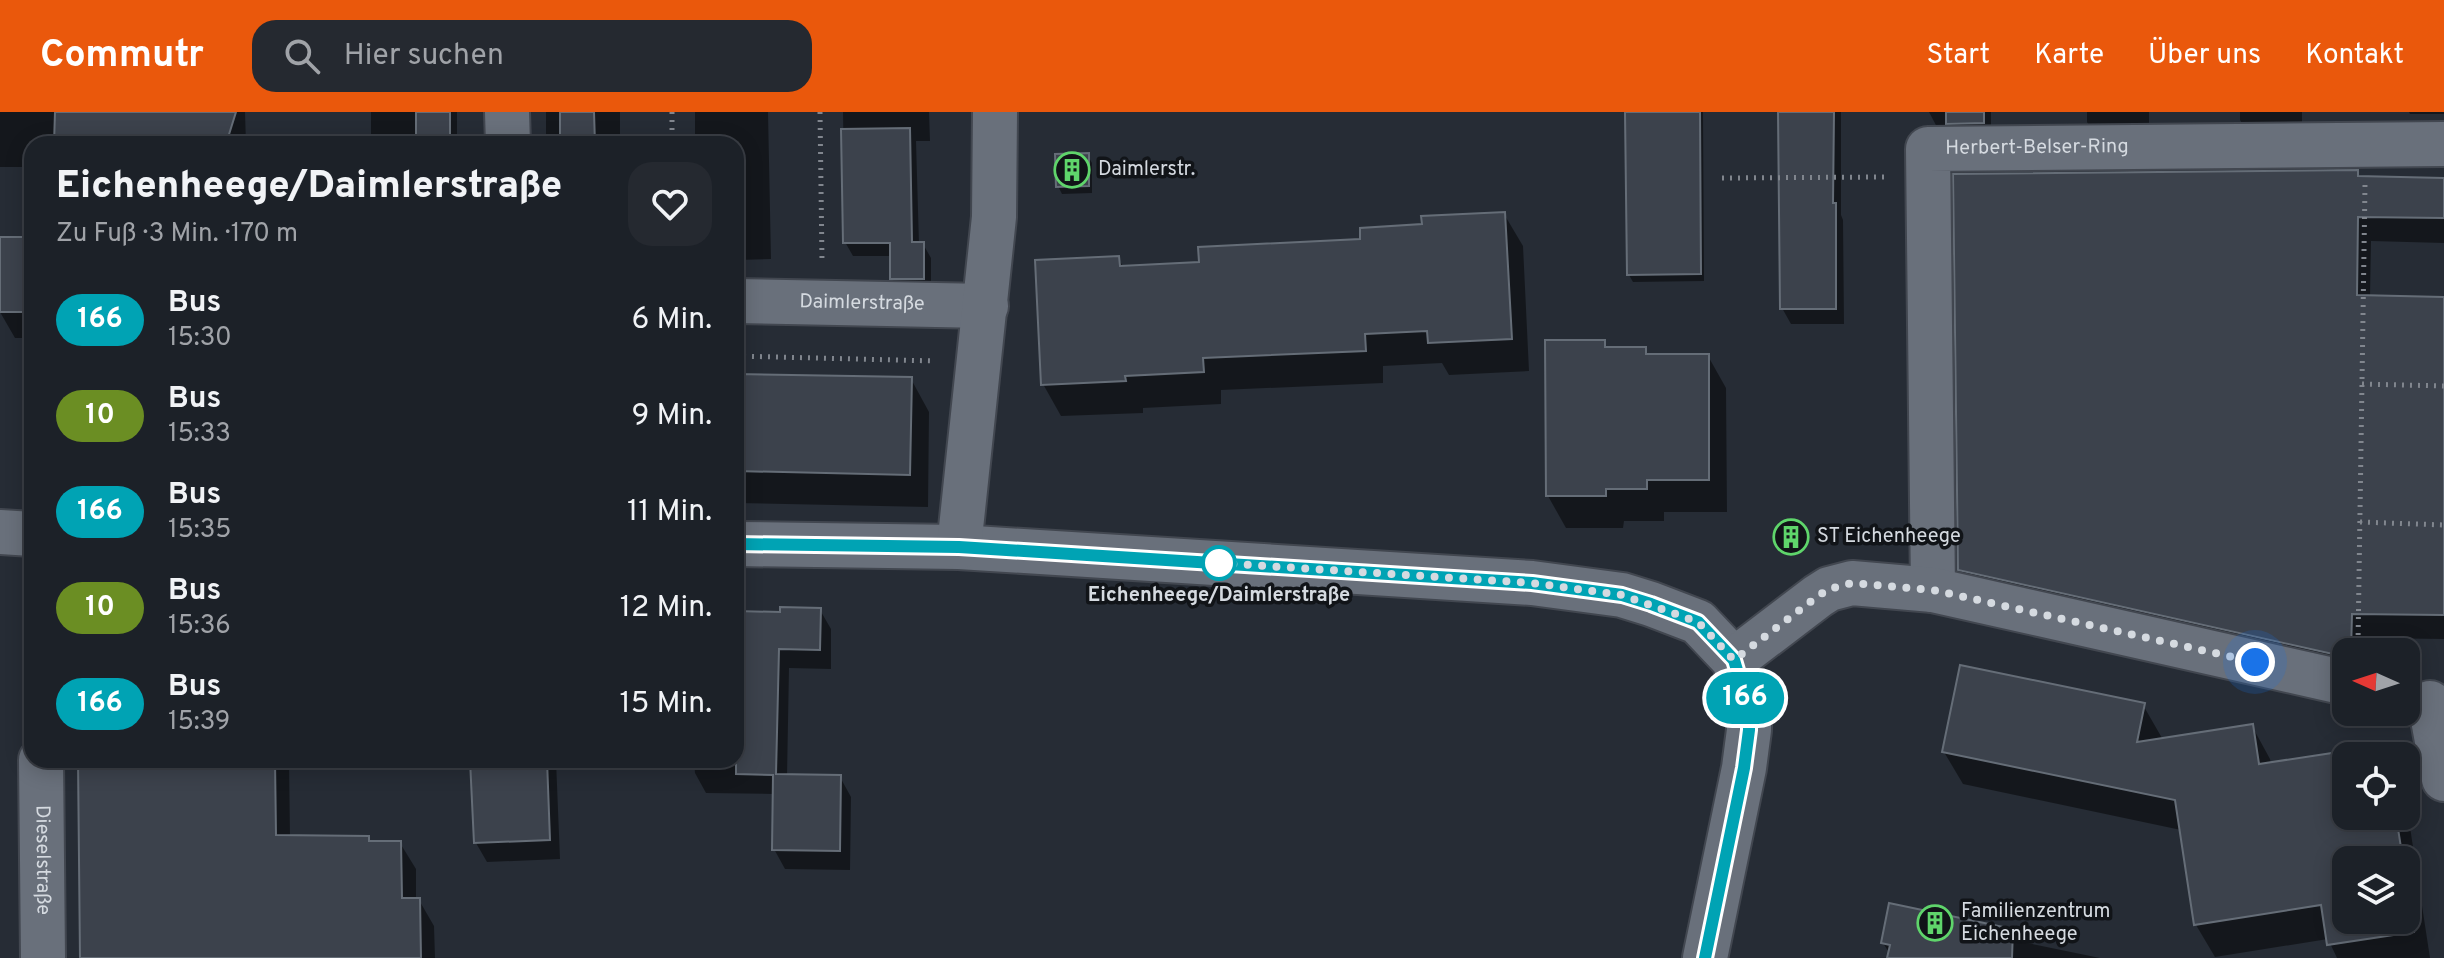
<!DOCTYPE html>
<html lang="de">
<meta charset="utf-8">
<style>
:root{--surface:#1c2128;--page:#252930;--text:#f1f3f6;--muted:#a0a3a8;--line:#3a3e45;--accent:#ea580c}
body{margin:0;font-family:Overpass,sans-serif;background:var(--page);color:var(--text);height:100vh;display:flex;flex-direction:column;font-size:30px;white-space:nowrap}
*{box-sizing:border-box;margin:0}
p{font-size:26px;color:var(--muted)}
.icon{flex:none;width:44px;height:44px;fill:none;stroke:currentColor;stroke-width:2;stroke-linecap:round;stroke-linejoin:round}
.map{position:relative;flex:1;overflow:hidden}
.drawer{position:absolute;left:24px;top:24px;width:720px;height:632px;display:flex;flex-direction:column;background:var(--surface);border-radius:24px;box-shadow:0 4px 20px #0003,0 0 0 2px var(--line)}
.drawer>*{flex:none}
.badge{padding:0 16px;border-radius:26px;font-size:28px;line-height:52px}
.needle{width:52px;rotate:273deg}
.fabs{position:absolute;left:2332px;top:526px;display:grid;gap:16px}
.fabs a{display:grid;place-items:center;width:88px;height:88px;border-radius:16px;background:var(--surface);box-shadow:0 4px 20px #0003,0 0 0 2px var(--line);font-size:40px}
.you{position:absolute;width:40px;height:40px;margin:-20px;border:6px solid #fff;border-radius:50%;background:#1a73e8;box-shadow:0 0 0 12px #1a73e833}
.map>.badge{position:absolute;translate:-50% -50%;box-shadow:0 0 0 4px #fff}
.round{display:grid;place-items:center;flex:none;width:84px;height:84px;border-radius:24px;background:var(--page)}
.summary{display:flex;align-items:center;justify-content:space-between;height:136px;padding:0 32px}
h1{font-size:38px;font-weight:800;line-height:60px}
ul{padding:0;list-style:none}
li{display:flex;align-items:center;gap:24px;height:96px;padding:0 32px}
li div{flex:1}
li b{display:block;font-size:30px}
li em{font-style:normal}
li .badge{min-width:88px;font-weight:700;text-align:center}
header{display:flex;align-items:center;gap:48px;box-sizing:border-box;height:112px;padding:0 40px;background:var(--accent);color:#fff}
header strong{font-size:38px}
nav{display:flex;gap:44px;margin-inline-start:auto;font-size:28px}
.search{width:560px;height:72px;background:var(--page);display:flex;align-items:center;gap:20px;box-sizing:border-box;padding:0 28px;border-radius:24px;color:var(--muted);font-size:30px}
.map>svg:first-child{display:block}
.shadow{fill:#0007;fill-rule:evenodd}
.building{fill:#3c424c;stroke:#656d77;stroke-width:2}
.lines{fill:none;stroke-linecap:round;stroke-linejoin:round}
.minor-casing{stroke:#424750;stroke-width:48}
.path{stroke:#81868e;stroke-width:5;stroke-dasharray:2 6;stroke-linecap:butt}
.minor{stroke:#69707b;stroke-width:44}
.line-casing{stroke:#fff;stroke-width:18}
.line{stroke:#00a3b4;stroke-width:12}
.walk{stroke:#d5dae0;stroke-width:8;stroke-dasharray:0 14.4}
.stop-dot{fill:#fff;stroke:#00a3b4;stroke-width:4}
.labels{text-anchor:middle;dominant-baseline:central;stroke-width:7;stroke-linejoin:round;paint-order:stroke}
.street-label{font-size:20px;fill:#d5dae0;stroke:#111418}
.poi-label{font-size:20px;fill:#d5dae0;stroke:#111418;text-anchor:start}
.stop-label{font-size:20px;font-weight:bold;fill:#d5dae0;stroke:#111418}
</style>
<header>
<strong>Commutr</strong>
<div class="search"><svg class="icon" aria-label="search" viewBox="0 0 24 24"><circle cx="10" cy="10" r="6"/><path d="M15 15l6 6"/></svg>Hier suchen</div>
<nav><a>Start</a><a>Karte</a><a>Über uns</a><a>Kontakt</a></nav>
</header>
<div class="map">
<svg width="2444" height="846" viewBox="0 0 2444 846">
<rect width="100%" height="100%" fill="#262c35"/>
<!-- shadow -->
<path class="shadow" d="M0,0H245L246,32H32V55H0Z
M371,0H457V32H371Z
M546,0H620V32H546Z
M695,0H768L771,147L736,148V32H695Z
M843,0H929L930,29H916L919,132H923L931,146V181H900L892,167V144H853L845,130Z
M1627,0H1703L1704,169L1633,170L1629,163Z
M1781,0H1841V103L1843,108L1844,212H1791L1782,196Z
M1929,0H1991V26L1938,17Z
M2087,0H2149V25H2095L2087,10Z
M2240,0H2302V23L2249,24L2240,8Z
M2409,0H2444V2H2410Z
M1088,44L1092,51V81L1062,82L1058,74Z
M2357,60L2361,67L2444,68V131L2371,129L2370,186L2444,187V527L2365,526V540H2346V566L1974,483L1960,457Z
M1504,102L1523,134L1529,259L1449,263L1442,251L1383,254V271L1221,278V292L1143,296V301L1061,304L1043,272L1118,146L1124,156L1201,152L1363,129L1424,114Z
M0,127H32V226H15L0,200Z
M1604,230L1608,237H1645L1649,244H1708L1726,276L1727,400H1664V409H1624L1623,416H1566L1548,384Z
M736,264L911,267L929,300L928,395L736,391Z
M820,498L831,517V557L789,556L787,665H840L851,685L850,758L785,757L774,737V682L706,681L695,661L694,648H736V501L782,502Z
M2143,593L2162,626L2161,629L2252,614L2270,647L2271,652L2384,635L2389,644H2346V704H2406V689L2430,846H2337L2328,827L2215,845L2196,813L2181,718L1963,672L1944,640ZM2346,748H2406V808H2346Z
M79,648H289L290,725L368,726L371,731H400L416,757V788H419L434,814L435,846H82Z
M472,648H556L560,747L487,750L476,731Z
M2012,818L2018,829L2100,846H1889L1890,842L1883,831Z"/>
<!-- building -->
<path class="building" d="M55,0H236L226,32H54Z
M416,0H450V32H416Z
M560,0H594L595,32H560Z
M1625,0H1700L1701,162L1627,163Z
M1778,0H1834L1833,91H1836V197H1780Z
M1946,0H1984V11L1946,12Z
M910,16L912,130H924V167H890V131H843L841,17Z
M1089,41V74L1056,75L1055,42Z
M2358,58V64L2444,66V106L2358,105L2357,183L2444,185V503L2352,502L2351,540H2346V545L1958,458L1953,62Z
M1505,100L1512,227L1428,231L1427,219L1365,222L1366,239L1203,246L1204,260L1125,264L1126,269L1041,273L1035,148L1119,144L1120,154L1199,150L1198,135L1360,127V116L1422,112L1421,104Z
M0,125H32V200H0Z
M1545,228H1605V235H1646V242H1709V368H1647V377H1606V384H1546Z
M736,262L912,265L910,363L736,359Z
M780,495L821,496L820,538L779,537L776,662L841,663L840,739L772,738L773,663L736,662V499L780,500Z
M1960,553L2145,591L2137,630L2253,612L2259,652L2385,633L2387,644H2346V704H2396L2403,748H2346V808H2406V768L2414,820L2327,833L2321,793L2194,813L2175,688L1942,640Z
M78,648H275L276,723L369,724V729H401L402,786H420L421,846H80Z
M470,648H547L550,728L474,731Z
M1889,791L2013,817L2012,846H1887L1890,833L1881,831Z"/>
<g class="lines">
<defs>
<g id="minor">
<path d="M507,0L508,32"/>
<path id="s1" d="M736,189L986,194"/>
<path d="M0,420L32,422"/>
<path d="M736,432L959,435L1532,471L1622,483L1651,492L1698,510L1734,548L1749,599V618L1744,656L1705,846"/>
<path d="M959,435L994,105L995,0"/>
<path id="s2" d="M1933,478L1928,37L2444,32"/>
<path d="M1734,548L1818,484L1829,477L1852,471L1933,478L2346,571"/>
<path d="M2430,591L2444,667"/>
<path id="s3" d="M41,648L43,846"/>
</g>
</defs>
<!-- minor casing -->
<use href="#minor" class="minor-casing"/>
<!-- path -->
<path class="path" d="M672,0V32
M820,0L822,149
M1722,66L1885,65
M736,244L935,249
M2362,272L2444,274
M2360,410L2444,413
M2358,531L2365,73"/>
<!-- minor -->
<use href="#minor" class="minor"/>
</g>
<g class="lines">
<defs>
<path id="line" d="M736,432L959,435L1532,471L1622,483L1651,492L1698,510L1734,548L1749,599V618L1744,656L1705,846"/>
</defs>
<!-- line casing -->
<use href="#line" class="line-casing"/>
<!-- line -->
<use href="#line" class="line"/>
<!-- walk -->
<path class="walk" d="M1219,451L1532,471L1622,483L1698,510L1734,548L1818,484L1829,477L1852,471L1933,478L2255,550"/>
</g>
<!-- icons -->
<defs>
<symbol id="building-ring" viewBox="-11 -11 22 22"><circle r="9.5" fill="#111418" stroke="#5fd56b" stroke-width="1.5"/><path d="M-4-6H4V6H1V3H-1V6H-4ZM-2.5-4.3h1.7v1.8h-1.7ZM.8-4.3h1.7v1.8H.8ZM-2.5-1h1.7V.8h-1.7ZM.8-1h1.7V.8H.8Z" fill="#5fd56b"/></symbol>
</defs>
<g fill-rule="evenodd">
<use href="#building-ring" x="1052" y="38" width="40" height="40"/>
<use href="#building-ring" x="1771" y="405" width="40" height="40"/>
<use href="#building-ring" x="1915" y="791" width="40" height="40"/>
</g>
<!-- markers -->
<circle class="stop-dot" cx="1219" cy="451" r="16"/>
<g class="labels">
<!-- street labels -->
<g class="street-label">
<text stroke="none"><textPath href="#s2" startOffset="550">Herbert-Belser-Ring</textPath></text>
<text stroke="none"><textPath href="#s1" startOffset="126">Daimlerstraße</textPath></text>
<text stroke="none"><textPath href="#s3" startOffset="100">Dieselstraße</textPath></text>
</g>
<!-- poi labels -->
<g class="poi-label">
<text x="1098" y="58">Daimlerstr.</text>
<text x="1817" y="425">ST Eichenheege</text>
<text x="1961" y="800">Familienzentrum<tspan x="1961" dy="23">Eichenheege</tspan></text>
</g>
<!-- stop labels -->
<g class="stop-label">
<text x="1219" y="484">Eichenheege/Daimlerstraße</text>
</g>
</g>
</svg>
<div class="fabs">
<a><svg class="needle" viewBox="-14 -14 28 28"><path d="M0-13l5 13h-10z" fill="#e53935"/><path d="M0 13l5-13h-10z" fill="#a0a3a8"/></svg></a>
<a><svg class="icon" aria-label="locate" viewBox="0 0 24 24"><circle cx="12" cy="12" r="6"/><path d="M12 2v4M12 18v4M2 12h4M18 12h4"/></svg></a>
<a><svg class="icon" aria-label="layers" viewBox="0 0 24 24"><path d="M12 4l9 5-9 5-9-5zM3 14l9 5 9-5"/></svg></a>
</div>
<div class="you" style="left:2255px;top:550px"></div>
<b class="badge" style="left:1745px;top:586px;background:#00a3b4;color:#fff">166</b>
<section class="drawer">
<div class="summary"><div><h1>Eichenheege/Daimlerstraße</h1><p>Zu Fuß · 3 Min. · 170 m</p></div><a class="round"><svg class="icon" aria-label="heart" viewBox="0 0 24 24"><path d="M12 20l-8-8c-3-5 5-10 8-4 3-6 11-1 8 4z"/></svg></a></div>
<ul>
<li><span class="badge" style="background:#00a3b4;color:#fff">166</span><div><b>Bus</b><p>15:30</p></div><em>6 Min.</em></li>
<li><span class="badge" style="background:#6b8e23;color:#fff">10</span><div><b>Bus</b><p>15:33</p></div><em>9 Min.</em></li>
<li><span class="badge" style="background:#00a3b4;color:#fff">166</span><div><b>Bus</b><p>15:35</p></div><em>11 Min.</em></li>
<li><span class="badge" style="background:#6b8e23;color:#fff">10</span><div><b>Bus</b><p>15:36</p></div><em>12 Min.</em></li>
<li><span class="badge" style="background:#00a3b4;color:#fff">166</span><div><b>Bus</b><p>15:39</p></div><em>15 Min.</em></li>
</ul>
</section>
</div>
